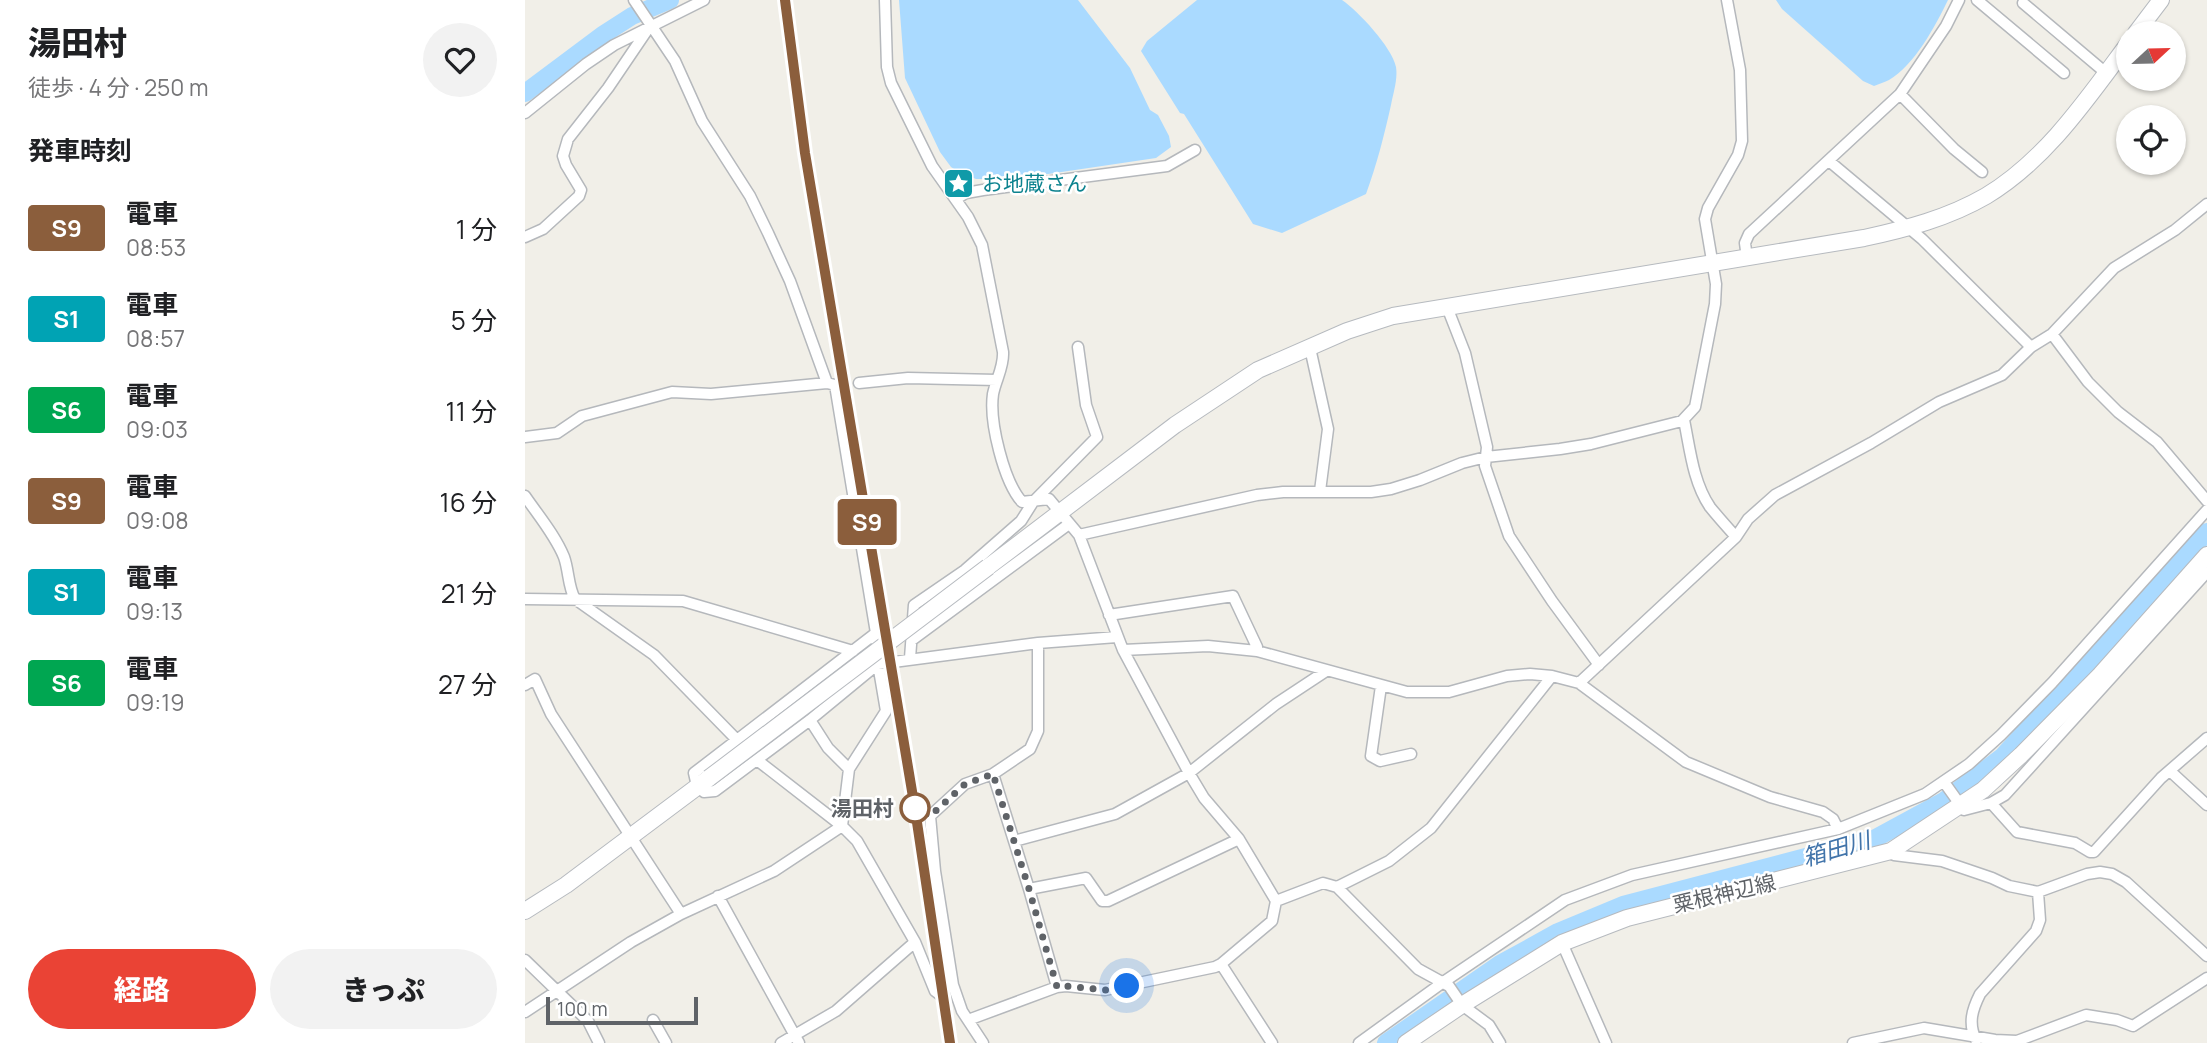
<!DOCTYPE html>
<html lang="ja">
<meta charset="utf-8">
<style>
:root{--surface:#fff;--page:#f2f2f2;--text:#202124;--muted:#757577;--accent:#ea4335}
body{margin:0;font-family:Manrope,"Noto Sans JP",sans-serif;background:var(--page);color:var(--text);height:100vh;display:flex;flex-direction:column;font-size:26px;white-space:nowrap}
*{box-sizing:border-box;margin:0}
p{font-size:23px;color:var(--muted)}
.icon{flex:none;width:38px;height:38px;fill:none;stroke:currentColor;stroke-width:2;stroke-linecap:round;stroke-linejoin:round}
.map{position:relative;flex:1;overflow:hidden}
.details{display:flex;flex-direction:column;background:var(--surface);width:525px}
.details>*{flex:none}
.badge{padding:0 14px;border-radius:5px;font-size:24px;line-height:46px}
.needle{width:46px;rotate:68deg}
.tools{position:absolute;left:1591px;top:21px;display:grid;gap:14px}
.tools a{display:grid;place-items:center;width:70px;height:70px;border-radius:50%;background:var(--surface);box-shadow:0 2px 5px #0004;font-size:35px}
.scale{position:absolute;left:21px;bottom:18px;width:152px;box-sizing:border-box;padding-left:7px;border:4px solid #5f6368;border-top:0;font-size:19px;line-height:24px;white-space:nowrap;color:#5f6368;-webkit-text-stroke:5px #fff;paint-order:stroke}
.you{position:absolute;width:35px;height:35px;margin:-18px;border:5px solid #fff;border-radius:50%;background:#1a73e8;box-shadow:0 0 0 10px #1a73e833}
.map>.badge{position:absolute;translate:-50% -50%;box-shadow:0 0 0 4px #fff}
h2{padding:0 28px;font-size:26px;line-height:63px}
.round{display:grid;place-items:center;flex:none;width:74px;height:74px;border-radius:37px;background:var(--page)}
.head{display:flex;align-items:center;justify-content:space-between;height:119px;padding:0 28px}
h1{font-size:33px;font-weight:800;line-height:52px}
.cta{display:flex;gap:14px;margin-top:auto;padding:14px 28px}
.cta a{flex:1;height:80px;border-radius:42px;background:var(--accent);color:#fff;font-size:28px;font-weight:800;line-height:80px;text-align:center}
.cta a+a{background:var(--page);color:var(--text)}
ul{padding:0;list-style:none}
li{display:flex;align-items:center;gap:21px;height:91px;padding:0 28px}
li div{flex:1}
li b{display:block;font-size:26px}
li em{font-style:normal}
li .badge{min-width:77px;font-weight:700;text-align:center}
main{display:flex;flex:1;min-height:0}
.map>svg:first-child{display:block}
.water{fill:#aadaff}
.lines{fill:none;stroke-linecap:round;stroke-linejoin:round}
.river{stroke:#aadaff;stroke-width:18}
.street-casing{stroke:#b5b8bc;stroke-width:13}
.secondary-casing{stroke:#b6babf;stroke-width:18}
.street{stroke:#fff;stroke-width:10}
.secondary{stroke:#fff;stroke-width:16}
.rail-casing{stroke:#b6b7b8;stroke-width:5}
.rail{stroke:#fff;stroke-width:2.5;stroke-dasharray:8;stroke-linecap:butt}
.secondary-bridge-casing{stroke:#b6babf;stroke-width:18;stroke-linecap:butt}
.secondary-bridge{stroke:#fff;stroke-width:16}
.line-casing{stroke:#fff;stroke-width:16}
.line{stroke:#8b5e3c;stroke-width:10}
.walk{stroke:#5f6368;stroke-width:7;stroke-dasharray:0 12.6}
.stop-dot{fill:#fff;stroke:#8b5e3c;stroke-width:3.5}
.labels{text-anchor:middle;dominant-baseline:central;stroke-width:5;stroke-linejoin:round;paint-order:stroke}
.culture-label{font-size:21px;fill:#0d838f;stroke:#fff;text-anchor:start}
.stop-label{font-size:21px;font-weight:bold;fill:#5f6368;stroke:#fff;text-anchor:end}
.street-label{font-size:21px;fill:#5f6368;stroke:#fff}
.water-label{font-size:23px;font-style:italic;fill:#4174aa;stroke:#fff}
</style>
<main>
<section class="details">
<div class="head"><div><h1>湯田村</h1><p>徒歩 · 4 分 · 250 m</p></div><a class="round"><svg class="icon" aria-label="heart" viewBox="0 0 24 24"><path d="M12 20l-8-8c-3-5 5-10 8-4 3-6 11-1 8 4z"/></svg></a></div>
<h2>発車時刻</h2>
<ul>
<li><span class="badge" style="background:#8b5e3c;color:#fff">S9</span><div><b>電車</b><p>08:53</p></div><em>1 分</em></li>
<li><span class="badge" style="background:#00a3b4;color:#fff">S1</span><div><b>電車</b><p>08:57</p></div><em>5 分</em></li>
<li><span class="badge" style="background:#00a651;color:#fff">S6</span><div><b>電車</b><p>09:03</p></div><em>11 分</em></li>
<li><span class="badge" style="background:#8b5e3c;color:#fff">S9</span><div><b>電車</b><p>09:08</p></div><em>16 分</em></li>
<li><span class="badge" style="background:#00a3b4;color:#fff">S1</span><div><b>電車</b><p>09:13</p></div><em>21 分</em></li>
<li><span class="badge" style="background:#00a651;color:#fff">S6</span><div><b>電車</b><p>09:19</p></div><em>27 分</em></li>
</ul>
<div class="cta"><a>経路</a><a>きっぷ</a></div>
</section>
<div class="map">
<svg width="1682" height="1043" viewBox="0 0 1682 1043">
<rect width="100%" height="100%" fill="#f1efe8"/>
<!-- water -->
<path class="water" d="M374,0H553L605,68L625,110L633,115L644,136L646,147L631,158L490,179H451L432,171L426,167L415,152L380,78Z
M672,0H817C833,11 867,47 871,67C873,79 868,94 866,105C859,136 852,164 841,194L757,233L728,224L659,114L655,113L616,51L622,41Z
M1251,0H1423C1411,25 1389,66 1364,80C1360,82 1354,84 1349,86L1338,81L1257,9Z"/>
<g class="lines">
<!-- river -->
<path class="river" d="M0,93L79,34L107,16L145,0
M861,1043L975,964L1033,932L1098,905L1349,839L1419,801L1477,757L1682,532"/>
<defs>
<path id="street" d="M109,0L150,61L177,121L225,196L243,233L265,281L302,383
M360,0L362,67L366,83L407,166L443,217L457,245L478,352C479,367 471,379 468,394C464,422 479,482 497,502L524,499L554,535L598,650L664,773L679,798L714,839L751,901L747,921L696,964L690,967L580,990L541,986L532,987L443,1020
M1452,0L1539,73
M1498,3L1581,73
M1375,94L1429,149L1457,172
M0,113L61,64L89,45L179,0
M1304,161L1397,239L1506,347
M431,199L441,193L458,190L642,166L670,150
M0,237L18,229L54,196L56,190L41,165L38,156L43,139L83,88L125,26
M1222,258L1220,243L1224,234L1375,94L1421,26L1434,0
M922,307L940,353L962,447L960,466L984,536L1027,601L1074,665
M1527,334L1563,382L1593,412L1632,442L1682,501
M785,348L803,429L795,491
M334,383L383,378L472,380
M1159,420C1165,449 1168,482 1185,507C1193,517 1202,527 1211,537
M0,437L32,433L57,416L147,392L186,394L302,383L310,385L351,633L353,664L361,711L324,769L317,826
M0,496C13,515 30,535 39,557C44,571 43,587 50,599L129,655L212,740
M554,535L732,495L758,492H846L866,489L895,480L937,463L961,457L1035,449L1066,444L1157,421L1170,407L1190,304L1191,284L1180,219L1183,208L1213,155L1217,141L1215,70L1202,0
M0,599L158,601L328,651
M584,615L708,596L732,647V651
M351,633L169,773L172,786L179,792L190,791L285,720L353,664L513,643L592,637
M387,640L544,524
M598,650L683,646L732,651L882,692H924L982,676L1005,674L1027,676L1054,683L1161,762L1245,797L1298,812L1308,819L1313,829
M385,658L389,605L440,570L496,521L508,502L572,437L561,405L553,347
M1054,683L1211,537L1223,519L1250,495L1346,443L1414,402L1477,375L1506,347L1527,334L1589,268L1650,230L1682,204
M0,685L10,679L26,714L156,914
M856,686L846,756L855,761L886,754
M285,720L303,748L324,769
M232,760L317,826L332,841L390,942L410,991L418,997
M1645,771L1682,805
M468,774L504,889L532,987
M1419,782L1439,810L1466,803L1480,795L1682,572
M1466,803L1492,832L1550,843L1565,852H1569L1636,778L1682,738
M489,841L590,814L664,773L751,704L801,671
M1366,851L1369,855L1417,861L1467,878L1484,886L1513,892L1562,874L1575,872L1587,874L1601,882L1682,956
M812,887L864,861L906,828L1027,676
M504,889L561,878L577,901H583L714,839
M193,896L274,1043
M751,901L798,883L812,887L893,969L924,986L937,1005L964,1025L975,1043
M1037,943L1081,1043
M0,960L63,1021L74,1043
M696,964L747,1043
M0,1012L106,942L156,914L249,871L317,826
M128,1020L141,1043
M1451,1040C1443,1023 1447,1010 1455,994L1511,931L1515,920L1513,892
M256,1043L311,1011L390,942
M458,1043L437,1011L428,985L410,871L405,816L440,784L468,774L505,749L513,731V643
M834,1043L917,983L1040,900L1107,875L1313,829L1400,794L1444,764L1476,735L1527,683L1682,510
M1328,1043L1399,1028L1470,1040L1492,1041L1561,1015L1592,1020L1608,1026L1682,978"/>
<path id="secondary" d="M1611,33L1636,0
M463,567L650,425L733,370L822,331L868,316L1339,238C1381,229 1423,218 1461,196C1521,160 1562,99 1603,44
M0,911L41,885L184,778
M881,1043L937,1005L1037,943L1102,918L1366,851L1458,790L1496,755L1575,675L1682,555"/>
</defs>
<!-- street casing -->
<use href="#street" class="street-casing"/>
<!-- secondary casing -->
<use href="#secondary" class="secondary-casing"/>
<!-- street -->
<use href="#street" class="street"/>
<!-- secondary -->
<use href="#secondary" class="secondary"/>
<defs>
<path id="rail" d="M260,0L280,153L390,809L425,1043"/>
</defs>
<!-- rail casing -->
<use href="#rail" class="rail-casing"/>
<!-- rail -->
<use href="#rail" class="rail"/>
<defs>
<path id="secondary-bridge" d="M184,778L463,567"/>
</defs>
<!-- secondary-bridge casing -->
<use href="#secondary-bridge" class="secondary-bridge-casing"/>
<!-- secondary-bridge -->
<use href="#secondary-bridge" class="secondary-bridge"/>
</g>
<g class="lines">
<defs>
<path id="line" d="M260,0L280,153L390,809L425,1043"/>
</defs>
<!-- line casing -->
<use href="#line" class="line-casing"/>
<!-- line -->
<use href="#line" class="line"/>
<!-- walk -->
<path class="walk" d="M390,808L405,816L440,784L468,774L504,889L532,987L541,986L580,990L602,986"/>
</g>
<!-- icons -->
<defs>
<symbol id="sight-square" viewBox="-11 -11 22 22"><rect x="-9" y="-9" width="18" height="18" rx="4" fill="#0f9aa8" stroke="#fff"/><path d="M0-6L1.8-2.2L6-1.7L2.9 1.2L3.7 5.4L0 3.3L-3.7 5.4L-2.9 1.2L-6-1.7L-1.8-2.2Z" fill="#fff"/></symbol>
</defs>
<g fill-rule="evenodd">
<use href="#sight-square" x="416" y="166" width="35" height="35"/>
</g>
<!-- markers -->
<circle class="stop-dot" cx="390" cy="808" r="14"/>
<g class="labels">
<!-- culture labels -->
<g class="culture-label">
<text x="457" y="183">お地蔵さん</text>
</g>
<!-- stop labels -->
<g class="stop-label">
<text x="369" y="808">湯田村</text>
</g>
<!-- street labels -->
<g class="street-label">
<text transform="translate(1199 893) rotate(-13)">粟根神辺線</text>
</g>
<!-- water labels -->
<g class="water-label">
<text transform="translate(1311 848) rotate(-16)">箱田川</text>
</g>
</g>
</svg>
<div class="tools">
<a><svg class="needle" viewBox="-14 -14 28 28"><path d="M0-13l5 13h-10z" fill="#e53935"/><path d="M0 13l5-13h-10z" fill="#757577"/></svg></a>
<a><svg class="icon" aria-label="locate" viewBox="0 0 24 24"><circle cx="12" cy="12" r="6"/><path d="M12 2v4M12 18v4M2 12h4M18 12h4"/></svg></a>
</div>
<div class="scale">100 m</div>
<div class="you" style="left:602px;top:986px"></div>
<b class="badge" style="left:342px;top:522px;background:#8b5e3c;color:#fff">S9</b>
</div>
</main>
